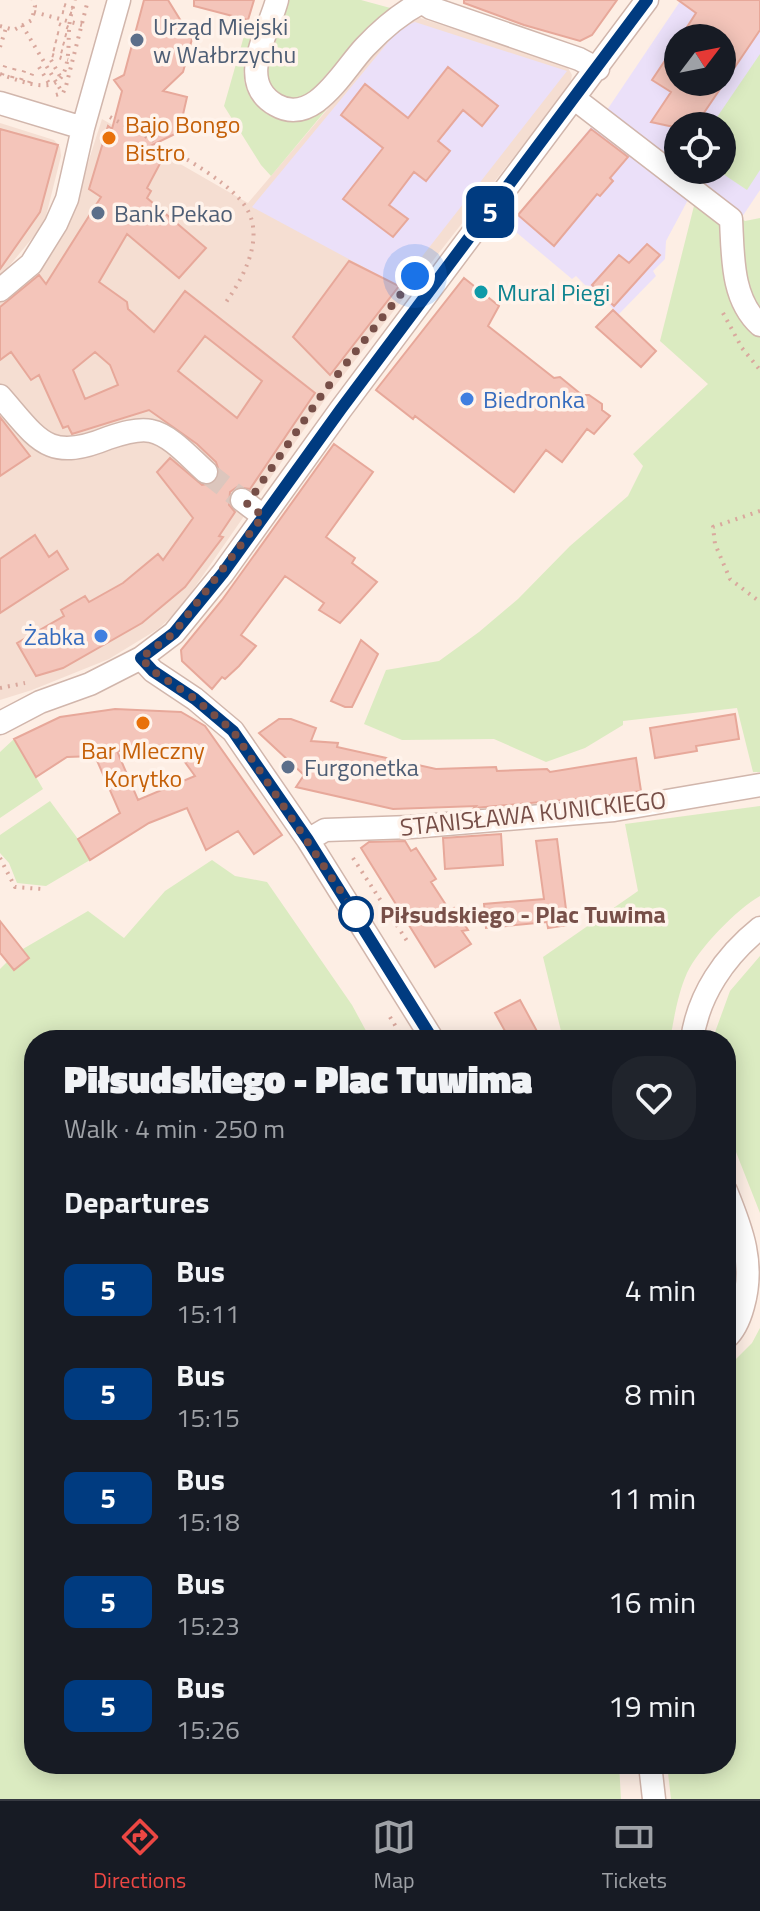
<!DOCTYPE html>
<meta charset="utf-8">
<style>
:root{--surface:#171b24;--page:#20242c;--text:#f1f3f6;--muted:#9ea1a6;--line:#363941;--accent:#ec4743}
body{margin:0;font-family:"Titillium Web",sans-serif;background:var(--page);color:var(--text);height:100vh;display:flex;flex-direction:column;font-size:30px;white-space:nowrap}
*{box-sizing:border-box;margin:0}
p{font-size:26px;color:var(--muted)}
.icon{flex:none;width:44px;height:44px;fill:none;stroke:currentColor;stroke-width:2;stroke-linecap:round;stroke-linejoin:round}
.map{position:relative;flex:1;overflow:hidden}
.drawer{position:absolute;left:24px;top:1030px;width:712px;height:744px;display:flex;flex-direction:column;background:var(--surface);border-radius:32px;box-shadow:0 4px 20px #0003}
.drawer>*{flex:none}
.badge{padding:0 16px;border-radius:12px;font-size:28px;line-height:52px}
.needle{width:52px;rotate:58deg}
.tools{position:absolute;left:664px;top:24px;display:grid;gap:16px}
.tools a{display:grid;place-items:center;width:72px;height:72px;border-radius:50%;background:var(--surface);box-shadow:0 4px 20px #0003;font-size:40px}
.you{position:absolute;width:40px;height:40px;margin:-20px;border:6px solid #fff;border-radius:50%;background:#1a73e8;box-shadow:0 0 0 12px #1a73e833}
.map>.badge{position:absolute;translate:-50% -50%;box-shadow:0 0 0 4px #fff}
h2{padding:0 40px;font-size:30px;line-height:72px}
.round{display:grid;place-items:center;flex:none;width:84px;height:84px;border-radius:32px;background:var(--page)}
.summary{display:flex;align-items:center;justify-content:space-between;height:136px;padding:0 40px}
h1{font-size:38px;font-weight:800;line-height:60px}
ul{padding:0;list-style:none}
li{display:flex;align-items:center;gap:24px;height:104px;padding:0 40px}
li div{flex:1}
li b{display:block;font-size:30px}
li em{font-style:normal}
li .badge{min-width:88px;font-weight:700;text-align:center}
.menu{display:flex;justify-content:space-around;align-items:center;height:112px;border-top:2px solid var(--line);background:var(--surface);font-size:22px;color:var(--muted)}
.menu a{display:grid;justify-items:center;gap:4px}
.menu .active{color:var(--accent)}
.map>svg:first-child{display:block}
.residential{fill:#f5ded2}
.education{fill:#ebe0f9;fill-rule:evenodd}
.green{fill:#dbebc1}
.building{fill:#f4c5ba;stroke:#e7a89a;stroke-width:2;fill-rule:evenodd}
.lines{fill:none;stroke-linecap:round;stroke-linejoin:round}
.minor-tunnel{stroke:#dcc6bd;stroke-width:22;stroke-dasharray:22 11;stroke-linecap:butt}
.minor-casing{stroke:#d1b6ac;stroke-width:25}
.path{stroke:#d9a89d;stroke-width:4;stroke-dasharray:2 6;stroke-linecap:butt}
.minor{stroke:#fff;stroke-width:22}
.line-casing{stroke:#fff;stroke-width:18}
.line{stroke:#003b80;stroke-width:12}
.walk{stroke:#774f48;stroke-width:8;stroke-dasharray:0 14.4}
.service-dot{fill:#5c6f8a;stroke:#fff3eb;stroke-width:3}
.food-dot{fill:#e8710a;stroke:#fff3eb;stroke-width:3}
.culture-dot{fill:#0f9aa8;stroke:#fff3eb;stroke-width:3}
.shop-dot{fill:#3f7fe0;stroke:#fff3eb;stroke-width:3}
.stop-dot{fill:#fff;stroke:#003b80;stroke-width:4}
.labels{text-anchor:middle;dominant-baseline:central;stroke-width:7;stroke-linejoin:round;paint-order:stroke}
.service-label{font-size:24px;fill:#4e5e75;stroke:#fff3eb;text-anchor:start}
.food-label{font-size:24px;fill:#c56008;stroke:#fff3eb;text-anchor:start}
.culture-label{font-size:24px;fill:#0d838f;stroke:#fff3eb;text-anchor:start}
.shop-label{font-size:24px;fill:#366cbe;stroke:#fff3eb;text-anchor:start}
.street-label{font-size:24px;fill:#774f48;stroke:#fff3eb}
.stop-label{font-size:24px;font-weight:bold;fill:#774f48;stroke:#fff3eb;text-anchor:start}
</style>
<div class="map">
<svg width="760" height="1799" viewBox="0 0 760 1799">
<rect width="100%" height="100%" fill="#fdeee4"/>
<!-- residential -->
<path class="residential" d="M417,17L567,66L572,75L570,85L328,395L179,610L158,629L109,659L32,690L0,700V302L40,271L71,216L102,119L248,203L397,27Z
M0,123L54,140L60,147L61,156L44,224L0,277Z"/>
<!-- education -->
<path class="education" d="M681,0H760V190L742,217L680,170H722V126H678V168L605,113ZM678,38H722V82H678Z
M415,22L567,71L399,286L252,207L399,29Z
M595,122L690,196L666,241L665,259L653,271L656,276L618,315L603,297L596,296L576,276L572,279L510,227Z"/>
<!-- green -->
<path class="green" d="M288,0H361L394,9L355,42L309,94L292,99H286L271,88L266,72Z
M248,22L256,26C252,40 245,55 244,69C241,96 264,120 290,121C304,121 314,112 326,110L271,176L261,165L224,106Z
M760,54V170L747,190L717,170H722V126H711Z
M699,186L745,221L760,218V772H753L737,708L623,721V725L585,748L546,762L494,739L402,740L364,724L386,670L439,661L479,632L518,599L570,546L628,496L643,466L633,454L708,384L660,341Z
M14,739L43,789L0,818V752Z
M50,801L78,839L90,860L46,886L17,883L9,863L0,853V835Z
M760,806V896C737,909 699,948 687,973C678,993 674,1018 670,1040H566L561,1031L543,957L638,891L625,824Z
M212,860L235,876L267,882L352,1005L371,1040H34V1764H619L621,1799H0V969L16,953L88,911L124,938L165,891Z
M760,956V1213L736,1152L726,1117V1040H714V1035L730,991Z
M760,1328V1799H671L667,1764H726V1369L752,1343Z"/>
<!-- building -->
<path class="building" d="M144,0H168L192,39L183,72L163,91L187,97L179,132L146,148L163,158L147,188L151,191L147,198L206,248L179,278L127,234L99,282L127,302L128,309L154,332L185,291L315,393L250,489L237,487L230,492L229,505L235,512L219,536L223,537L185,587L142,623L63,668L36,676L17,643L64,616L61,610L85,596L89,602L123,583L158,554L163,560L193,518L157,472L170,458L202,485L216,482L220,474L216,462L197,444L149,410L72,434L68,426L63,428L39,375L31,380L11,352L0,360V307L39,275L46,284L101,197L89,189L108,126L112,129L122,91L114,80L124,75ZM205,336L262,381L237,418L178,371ZM95,352L110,365L118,385L85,399L73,370Z
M194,0H254L248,20L194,6Z
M464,0H617L592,35L580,41L524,25L464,3Z
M678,0H760V30L695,126H669L651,122L671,92L652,80L678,41V82H722V38H680L696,13Z
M448,67L498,106L482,126L463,110L438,141L450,151L426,181L414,172L389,205L408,219L393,237L343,199L383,148L341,115L365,84L408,118Z
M0,129L58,145L40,212L0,269Z
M591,129L628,157L610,178L613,181L600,196L597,194L554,246L518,215Z
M647,244L660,255L614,306L592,285L619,255L629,263Z
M349,261L399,286L330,375L293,337Z
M464,278L499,306L488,326L554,378L560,377L582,395H589L602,404V410L610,416L594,434L587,429L562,462L546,450L514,492L415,416L413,419L376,390Z
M613,310L656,351L641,367L596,327Z
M0,417L30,456L0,476Z
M334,444L373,472L326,537L355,558L352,563L377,582L340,623L319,610L324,603L285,576L241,635L256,646L239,666L225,679L222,677L212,689L182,661L181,650L222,600Z
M35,535L49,557L57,551L68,569L0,613V559Z
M361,640L378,654L352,707H345L331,701Z
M115,709L181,712L205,726L282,835L254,854L238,831L206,850L187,808L149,823L90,860L78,839L120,813L95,756L67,757L36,777L14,739L60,717ZM174,747L195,776L138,800L117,751Z
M735,714L739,739L696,746L697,751L655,758L650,728Z
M279,719H291L316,728L311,741L338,743L337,747L436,769L496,767L497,771L547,769L550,772L636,758L641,791L598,797L474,808L476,806L393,809L296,787L304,775L259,733Z
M501,834L503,865L445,869L443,838Z
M557,839L568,925L548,928L547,922L486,928L484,904L544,899L536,841Z
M405,841L411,851L416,848L436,879L431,882L450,911L454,908L468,930L462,931L471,944L435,967L361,848L369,842Z
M0,921L29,958L14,970L0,953Z
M520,1000L538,1033L525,1040H510L495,1013Z"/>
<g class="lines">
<!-- minor-tunnel -->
<path class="minor-tunnel" d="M206,472L242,500"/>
<defs>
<path id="minor" d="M277,0C269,32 235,82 276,105C314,127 343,70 365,47C381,30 401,13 422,2
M422,2L431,8L579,59L598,69
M575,99L731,219C733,255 731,299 760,325
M0,103L83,128
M0,290L31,264L56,224L67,199L83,128L119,0
M0,396C38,439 47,463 108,438C120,434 138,428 151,431C171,435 191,459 206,472
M242,500L263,516
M141,658L153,671L195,699L233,731L308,840L433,1040
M0,723L40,702L90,684L141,658L174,633L223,573L341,409L647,0
M308,840L325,830L411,827L614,810L760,785
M692,1040C698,995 725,956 760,928
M726,1191C742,1230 755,1264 743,1306C740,1317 735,1330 726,1338
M650,1764L654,1799"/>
</defs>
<!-- minor casing -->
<use href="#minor" class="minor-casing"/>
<!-- path -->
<path class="path" d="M64,5L73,8
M34,12L82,25
M62,12L72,14
M59,24L69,28
M22,25L62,92
M0,26L14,30L32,20L35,6L32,0
M57,33L69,36
M55,41L68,45
M0,47L6,28
M53,49L68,53
M52,55L68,60
M51,60L61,78
M39,67L50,85
M0,74C14,79 34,87 49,85C71,81 68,47 69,31C69,21 72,10 75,0
M2,75L7,60
M12,78L16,63
M21,80L26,65
M29,83L34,68
M56,95L63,93L66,86L88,0
M110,117C145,137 227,175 247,209C265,240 242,280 224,305
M723,313L742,348L760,370
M760,511L713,527L715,544L730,579L760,602
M0,688L25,683
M0,858L15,887L42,889
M353,858L409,944
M390,1017L404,1040"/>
<!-- minor -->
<use href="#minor" class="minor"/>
</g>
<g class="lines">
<defs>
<path id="line" d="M433,1040L308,840L233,731L195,699L153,671L141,658L174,633L223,573L341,409L647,0"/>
</defs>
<!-- line casing -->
<use href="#line" class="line-casing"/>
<!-- line -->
<use href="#line" class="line"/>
<!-- walk -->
<path class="walk" d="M356,914L233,731L195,699L153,671L141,658L174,633L263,516L247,504L323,393L415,276"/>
</g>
<!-- markers -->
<g class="service-dot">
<circle cx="137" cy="40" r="8"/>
<circle cx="98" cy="213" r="8"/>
<circle cx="288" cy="767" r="8"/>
</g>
<g class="food-dot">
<circle cx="109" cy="138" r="8"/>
<circle cx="143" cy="723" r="8"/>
</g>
<circle class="culture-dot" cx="481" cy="292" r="8"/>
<g class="shop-dot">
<circle cx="467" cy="399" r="8"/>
<circle cx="101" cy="636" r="8"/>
</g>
<circle class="stop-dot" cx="356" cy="914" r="16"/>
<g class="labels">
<!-- service labels -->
<g class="service-label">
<text x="153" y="26">Urząd Miejski<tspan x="153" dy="28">w Wałbrzychu</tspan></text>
<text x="114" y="213">Bank Pekao</text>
<text x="304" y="767">Furgonetka</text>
</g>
<!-- food labels -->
<g class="food-label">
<text x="125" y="124">Bajo Bongo<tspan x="125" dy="28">Bistro</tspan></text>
<text x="143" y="750" text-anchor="middle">Bar Mleczny<tspan x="143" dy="28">Korytko</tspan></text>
</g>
<!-- culture labels -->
<g class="culture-label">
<text x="497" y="292">Mural Piegi</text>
</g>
<!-- shop labels -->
<g class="shop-label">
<text x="483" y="399">Biedronka</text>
<text x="85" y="636" text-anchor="end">Żabka</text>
</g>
<!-- street labels -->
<g class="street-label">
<text transform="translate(533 813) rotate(-6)">STANISŁAWA KUNICKIEGO</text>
</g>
<!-- stop labels -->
<g class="stop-label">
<text x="380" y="914">Piłsudskiego - Plac Tuwima</text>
</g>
</g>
</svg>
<div class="tools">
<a><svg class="needle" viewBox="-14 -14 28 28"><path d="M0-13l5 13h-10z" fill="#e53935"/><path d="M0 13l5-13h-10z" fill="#9ea1a6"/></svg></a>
<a><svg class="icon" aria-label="locate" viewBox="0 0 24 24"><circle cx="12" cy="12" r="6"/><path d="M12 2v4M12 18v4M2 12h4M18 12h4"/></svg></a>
</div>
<div class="you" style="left:415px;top:276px"></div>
<b class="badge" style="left:490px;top:212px;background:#003b80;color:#fff">5</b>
<section class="drawer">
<div class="summary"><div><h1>Piłsudskiego - Plac Tuwima</h1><p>Walk · 4 min · 250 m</p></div><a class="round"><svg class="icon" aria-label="heart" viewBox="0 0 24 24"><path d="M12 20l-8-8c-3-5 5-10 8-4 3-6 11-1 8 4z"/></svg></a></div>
<h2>Departures</h2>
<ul>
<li><span class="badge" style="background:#003b80;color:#fff">5</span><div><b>Bus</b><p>15:11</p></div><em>4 min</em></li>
<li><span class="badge" style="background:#003b80;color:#fff">5</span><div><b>Bus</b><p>15:15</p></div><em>8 min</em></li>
<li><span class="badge" style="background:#003b80;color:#fff">5</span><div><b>Bus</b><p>15:18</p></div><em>11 min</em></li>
<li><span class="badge" style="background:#003b80;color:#fff">5</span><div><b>Bus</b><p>15:23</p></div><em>16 min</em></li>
<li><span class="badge" style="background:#003b80;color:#fff">5</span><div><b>Bus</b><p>15:26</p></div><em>19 min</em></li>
</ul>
</section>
</div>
<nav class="menu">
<a class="active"><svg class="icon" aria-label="directions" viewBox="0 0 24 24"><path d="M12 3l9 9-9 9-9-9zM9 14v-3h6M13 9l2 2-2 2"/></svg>Directions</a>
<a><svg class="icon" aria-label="map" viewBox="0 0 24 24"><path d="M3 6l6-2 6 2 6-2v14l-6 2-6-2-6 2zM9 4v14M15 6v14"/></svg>Map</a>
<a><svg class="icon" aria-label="tickets" viewBox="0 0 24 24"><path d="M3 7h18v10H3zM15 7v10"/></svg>Tickets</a>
</nav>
